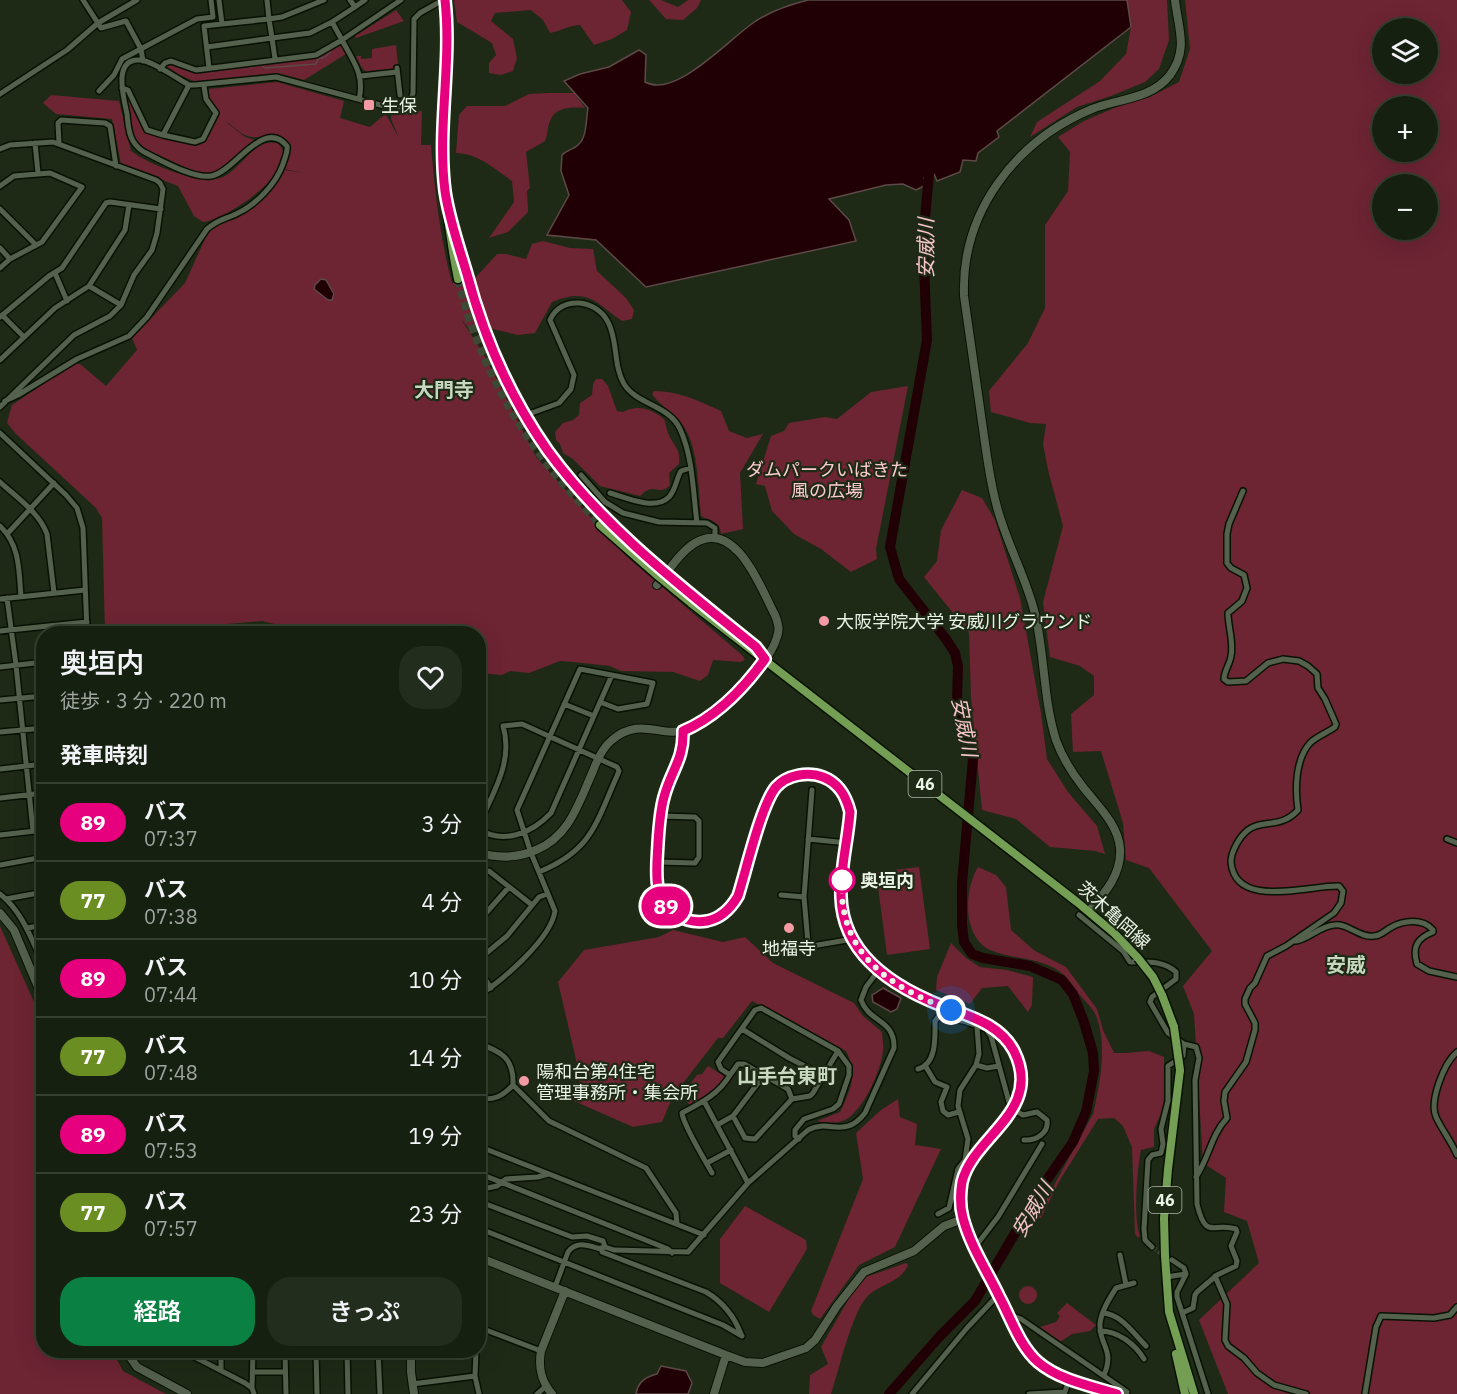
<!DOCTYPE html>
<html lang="ja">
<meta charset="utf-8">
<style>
:root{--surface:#162010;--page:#232d1e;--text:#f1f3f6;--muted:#9ea39f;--line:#353e30;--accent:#0b8043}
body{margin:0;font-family:"IBM Plex Sans","Noto Sans JP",sans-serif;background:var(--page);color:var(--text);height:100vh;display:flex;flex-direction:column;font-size:22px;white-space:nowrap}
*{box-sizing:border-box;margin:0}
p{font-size:20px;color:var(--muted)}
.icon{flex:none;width:33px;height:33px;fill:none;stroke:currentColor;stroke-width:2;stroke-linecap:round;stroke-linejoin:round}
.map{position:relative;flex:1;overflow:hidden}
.drawer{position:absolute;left:36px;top:626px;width:450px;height:732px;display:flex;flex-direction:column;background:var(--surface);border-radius:24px;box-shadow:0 6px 24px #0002,0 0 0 2px var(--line)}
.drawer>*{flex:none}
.badge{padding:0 12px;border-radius:20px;font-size:21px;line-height:39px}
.controls{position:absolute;left:1372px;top:18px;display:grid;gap:12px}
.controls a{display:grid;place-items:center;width:66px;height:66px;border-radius:50%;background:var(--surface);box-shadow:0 6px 24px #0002,0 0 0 2px var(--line);font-size:30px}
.you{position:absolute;width:30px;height:30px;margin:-15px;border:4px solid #fff;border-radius:50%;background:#1a73e8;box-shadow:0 0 0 9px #1a73e833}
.map>.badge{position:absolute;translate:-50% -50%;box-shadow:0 0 0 3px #fff}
h2{padding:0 24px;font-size:22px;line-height:54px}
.round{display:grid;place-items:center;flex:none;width:63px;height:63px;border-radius:24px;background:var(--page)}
.head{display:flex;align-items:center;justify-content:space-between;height:102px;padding:0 24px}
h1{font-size:28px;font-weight:600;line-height:45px}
.primary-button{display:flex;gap:12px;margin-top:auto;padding:12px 24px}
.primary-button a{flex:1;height:69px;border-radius:24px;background:var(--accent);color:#fff;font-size:24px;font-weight:600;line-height:69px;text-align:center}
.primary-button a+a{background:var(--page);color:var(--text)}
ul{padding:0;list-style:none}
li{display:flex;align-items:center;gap:18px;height:78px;padding:0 24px;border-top:2px solid var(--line)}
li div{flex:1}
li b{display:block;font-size:22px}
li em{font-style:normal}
li .badge{min-width:66px;font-weight:700;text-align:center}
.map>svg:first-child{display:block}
.green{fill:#6d2433;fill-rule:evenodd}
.water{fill:#200004;stroke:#5d4948;stroke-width:1.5}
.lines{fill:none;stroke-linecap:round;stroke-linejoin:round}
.stream{stroke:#5d4948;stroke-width:1.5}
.river{stroke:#200004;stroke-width:10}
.street-tunnel{stroke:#3d4835;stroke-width:5;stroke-dasharray:5 2.5;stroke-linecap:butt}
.primary-tunnel{stroke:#3d4835;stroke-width:8;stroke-dasharray:8 4;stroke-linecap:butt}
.street-casing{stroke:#081203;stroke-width:8}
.secondary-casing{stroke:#081203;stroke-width:10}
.primary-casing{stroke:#081203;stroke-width:11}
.street{stroke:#54614c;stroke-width:5}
.secondary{stroke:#54614c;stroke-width:8}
.primary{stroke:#749e53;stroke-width:8}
.primary-bridge-casing{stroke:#081203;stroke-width:11;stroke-linecap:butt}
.primary-bridge{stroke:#749e53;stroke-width:8}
.line-casing{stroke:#fff;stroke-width:14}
.line{stroke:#e6007e;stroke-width:9}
.walk{stroke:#ebf3e6;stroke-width:6;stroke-dasharray:0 10.8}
.poi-dot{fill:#f49aa5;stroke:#1e2a16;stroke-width:2}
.stop-dot{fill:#fff;stroke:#e6007e;stroke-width:3}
.labels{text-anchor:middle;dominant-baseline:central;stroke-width:4.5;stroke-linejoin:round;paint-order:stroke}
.shield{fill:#1e2a16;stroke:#aeb7a8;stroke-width:1.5}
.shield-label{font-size:16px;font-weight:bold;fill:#ebf3e6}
.poi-label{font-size:18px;fill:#ebf3e6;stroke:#1e2a16;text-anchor:start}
.park-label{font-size:18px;fill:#fccacf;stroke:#1e2a16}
.stop-label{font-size:18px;font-weight:bold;fill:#ebf3e6;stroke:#1e2a16;text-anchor:start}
.street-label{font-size:18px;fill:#ebf3e6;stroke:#1e2a16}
.water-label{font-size:20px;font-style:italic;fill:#f6c4c9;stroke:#1e2a16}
.neighbourhood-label{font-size:20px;font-weight:bold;fill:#c8d7bf;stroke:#1e2a16}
</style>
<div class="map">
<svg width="1457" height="1394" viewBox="0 0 1457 1394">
<rect width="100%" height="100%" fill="#1e2a16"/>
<!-- green -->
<path class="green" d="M454,0H622L631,12L627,30L612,39L594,45L580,25C570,25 561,31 550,33L543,20L531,10L495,13L491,21L513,39L517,58L513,71L501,75L489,73V63L496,55L492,43L457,22Z
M649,0H661L678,7L688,0H701L697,8L683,20L666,19Z
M1127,0H1167L1169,40L1159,69L1145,82L1111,96L1077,107L1030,137L1037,122L1100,81L1126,54L1131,27Z
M1185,0H1457V1394H1228L1199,1320L1259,1263L1247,1221L1224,1212L1226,1178L1203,1163L1194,1014L1183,986L1212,951L1149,868L1126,860L1123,823L1101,751L1073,752L1071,714L1094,695V676L1080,666L1050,657L1043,602L1063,526L1048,470L1043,444L1046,424L1030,423L991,412L989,391L1028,343L1045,308V225L1068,191L1070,152L1058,137L1084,121L1121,105L1150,97L1179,82L1190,49ZM1383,28H1428V74H1383ZM1383,106H1428V152H1383ZM1383,184H1428V230H1383Z
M396,10L404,21L356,38L355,36Z
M338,45L342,47L346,54L304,80L278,73L211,81H194L165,69V66C176,60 185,72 197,73L316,57Z
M396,45L398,65C392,71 370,77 364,70C360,66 358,60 356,56H361V59L372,58V49Z
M277,82L344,101L340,118L370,127L384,115L387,116L399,138L391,119V113L422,111L421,145H431C435,192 440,238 452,283L476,277L497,254H506L526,259L532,244L543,241L570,248L593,249L597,271L626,298L634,310L632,319L622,321C595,302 588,287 552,302L535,333L518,335L484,327L471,331L461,319L483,353L536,457L625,555L743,656L745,660L740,662L713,660L708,675L700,681L673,672L621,671L610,666L573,662L560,661L529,673L510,671L502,675L479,673L478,633H331L320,626L295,629L262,621L228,624L205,633H105L102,518L96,508L16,434L7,423L12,405L73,364H80L106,386L137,350L132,338L185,283L209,230L218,223L267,194L284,170L304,173L284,169L290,148L283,138C271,132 258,141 245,135C239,133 233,125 225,121L245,137L255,140L227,166L216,172L200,174L141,147L133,136L126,94L127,93L145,132L196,146L205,142L220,114L208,97L209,89Z
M549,93H574L585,108C572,107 555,107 550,121C547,128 548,134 545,141L526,152L530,188L527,191L528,212L508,232L489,238L514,202L512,181C495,169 477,153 456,153L459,115L467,106H505L529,94Z
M51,95L119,101L131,151C148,164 202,187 223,177C242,168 254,138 277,143C307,166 225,221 203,222L194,216L178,186L121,164L112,119L56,114L43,103Z
M596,379H602L608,386L617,411L623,412C638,404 651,409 664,419C666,423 666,428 668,433C673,446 681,448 679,464L669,473L670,485C658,498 655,480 640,496L600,486L573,459L563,453L560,444L556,440L555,432L563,423L573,420L579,415L580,403L592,395L593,384Z
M908,386L876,549L877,559L851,572L821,549L794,534L772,511L765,486L756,484L771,436L784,431L789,423L825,417L837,419L871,392Z
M654,391C679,391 699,401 721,411L729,431L747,438L763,434L740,473L743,529L721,534C720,521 711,521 701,516C698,488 699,447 682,424C673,412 660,406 652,394Z
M962,490L982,498L995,520L1020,598L1041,713L1047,759L1068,792L1097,826L1105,854L1096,851L1050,847L1016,819L982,810L971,698L969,633L924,577L937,561L941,530Z
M919,867L930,949L887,955L876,872Z
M978,867L996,875L1006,887L1011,930L1035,951L1066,967L1097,1009L1103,1030L1114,1053H1126L1149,1051L1164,1057L1165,1105L1154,1129V1147L1141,1150C1137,1169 1133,1219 1140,1236L1138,1238L1135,1234L1132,1147L1123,1126L1114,1118L1098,1119L1060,1180L1041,1218H1036L1093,1114C1100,1085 1107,1047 1097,1018C1094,1009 1084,1000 1078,993C1072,984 1066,975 1056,969C1036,957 1011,959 990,950C962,936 964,890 978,867Z
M0,926L43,1022L44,1350H112L123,1371L166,1394H0Z
M673,930L723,942L745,937L773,963L854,1003L863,1016L882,1032C882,1038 884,1045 883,1051C881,1071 863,1111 845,1120C836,1124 827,1123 817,1121L840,1112C851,1088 858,1075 846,1051L752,1001L723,1038H718L673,1096L662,1122L633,1127L574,1101L580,1077L558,982L584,950L659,937Z
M951,943L966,958L980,967L1007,970L1033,977L1032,1005L1028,1012L1008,986L982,988L970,1004L936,990L937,977Z
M708,1066L724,1076L723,1080L710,1094L690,1106L682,1095L697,1075L702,1074Z
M898,1099L900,1117L917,1124L915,1145L941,1149L895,1247L859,1265L820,1319L813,1315L811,1311L863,1179L856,1133L881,1110Z
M745,1206L806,1240L807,1249L769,1312L720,1283V1239Z
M906,1263L908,1265C901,1283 878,1284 866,1298C851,1316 839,1370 831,1394H809L810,1375L828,1364L821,1347L851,1295L866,1277Z
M1019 1295a9 9 0 1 1 18 0a9 9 0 1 1-18 0Z
M1067,1303L1096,1325L1090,1331L1072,1334L1060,1342L1040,1327L1056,1322L1060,1316L1057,1313Z"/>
<!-- water -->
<path class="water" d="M808,0H1127L1131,27L997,131L999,137L978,153L976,161L963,160L960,172L937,181L934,174L924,178L926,185L916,190L903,184L886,185L829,199L849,220L856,241L646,287L596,240L547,235L569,195L561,171L562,155C567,150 574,149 578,145C587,138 586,119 588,108L564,81L580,74L609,67L639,50L646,55L645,82C675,99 728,40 753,23C770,11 788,5 808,0Z
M321,279L326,280L334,294L332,300H328L314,289L315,285Z
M883,988L901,998L897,1009L891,1012L873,1002L872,995Z
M661,1366L686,1371L692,1383L688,1394H636C638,1382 645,1377 657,1374Z"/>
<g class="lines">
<!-- stream -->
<path class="stream" d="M250,67L261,65L265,68L316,64L318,59L325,57L330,52"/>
<!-- river -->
<path class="river" d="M889,1394L940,1336L975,1301L1044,1184L1073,1142L1086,1112L1094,1071L1093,1053L1084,1022L1073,994L1062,980L1030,966L983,958L972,954L964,942L962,925V883L973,759L957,702L958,666L955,653L946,639L899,579L890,547L927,340L923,240L930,163"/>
<!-- street-tunnel -->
<path class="street-tunnel" d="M1152,1247L1172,1260"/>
<!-- primary-tunnel -->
<path class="primary-tunnel" d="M468,277C490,369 540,452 607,518
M458,279C475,350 509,417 555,474C569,492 586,508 600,525"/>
<defs>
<path id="street" d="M83,0L101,28L126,21L141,49L143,61
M267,0L269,19L282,17L324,0
M355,7L365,0
M332,22L355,7L350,0
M207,47L272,38L269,19L222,24
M209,68L204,26L222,24L219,0
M397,68L400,95
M160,69L165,63L171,61L196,70L316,55L342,40L332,22L310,33L272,38L275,59
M361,76L397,72
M189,85L163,135L195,142L203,139L216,113L206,99L204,86
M122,88L128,90L147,130L163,135
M99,91L114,75L122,59L197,19L213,17L211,0
M0,94L67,50L98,23L137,0
M359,99C365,75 353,61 342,40L401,0
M35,143L38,173
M59,143L58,123L61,120L105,123L110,126L116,166
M0,149L10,145L53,142L156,180L160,183L163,189L157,233L152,250L134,275L121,305L110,316L74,335L0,407
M0,186L14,176L50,173L82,187L42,242L10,259L0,268
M0,209L36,245
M0,248L10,259
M55,273L67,301
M89,286L121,305
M2,315L24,337
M0,317L49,276L62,268L106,203L110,202L161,209
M0,360L55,308L89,286L125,230L129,205
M5,401L18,395L77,359L129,336L147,317L207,229C219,219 223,220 236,214C256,205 276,184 283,164C285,157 288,153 287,146C263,117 235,172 211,176C194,179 162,161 146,153C140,150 136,146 133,141C128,133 128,123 127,114C124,99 112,58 140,60C153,61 176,78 189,85H195L276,77L384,106C398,109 409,109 413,93L414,19L420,13L443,0
M529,414L559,403L571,389L574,375L550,320C561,295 596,299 608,322C618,340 613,365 624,384C637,405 669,405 680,429C693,457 693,492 697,523
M0,433L66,495L77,508L83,528L87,633
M581,475L605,502L623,513L659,522L707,523L715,528V538
M0,482C16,497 39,512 47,534L54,593
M610,493C627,498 655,511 669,497C676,490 676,479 681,471L690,468
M0,526C20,545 19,571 21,597
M8,533L54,483
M7,598L16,665L33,831
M0,599L85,590
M0,631L87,622
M0,667L44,662
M0,700L44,696
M564,704L594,716
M0,732L44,728
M0,769L44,764
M812,790L804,897L808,943L812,946L853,939
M0,798L44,793
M478,827C492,794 514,762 503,726L522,724L617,767L619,771L617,776C595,825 592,850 539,872
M478,829C504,845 532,833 551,813L612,675
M0,835L44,830
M808,839L848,843
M1447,839L1457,843
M657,862L695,863L699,857V821L695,817L660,816
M0,865L44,857
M478,878L483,872L489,871L532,905
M0,894C23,912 32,941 44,966
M781,895L804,897
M6,899L44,892
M1079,915L1123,951L1130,962C1146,962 1163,960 1176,972V979L1152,997L1150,1002L1168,1033L1184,1044L1196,1047L1199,1058L1195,1080L1197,1204C1206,1241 1213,1222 1236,1229L1237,1232L1231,1246L1237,1261L1236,1266L1217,1275L1197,1292L1195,1295L1193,1308L1182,1313
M478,922L509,887
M27,928L44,925
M1296,941C1309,939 1320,926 1334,925C1348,923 1359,938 1374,936C1380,936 1385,931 1390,928C1403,920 1423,918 1433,930V932C1417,938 1412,947 1417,964L1429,971L1457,977
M478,960L507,936L539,897L547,894
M478,969L491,988
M478,996C502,981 551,939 555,911L531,853L517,810L580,669L653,683L647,704L618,709L600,702
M987,1026L986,1029L991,1036L1009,1102
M742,1029L789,1058L824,1076
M478,1043C501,1052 514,1057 513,1085C503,1096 494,1101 478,1098
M1457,1052C1444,1063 1429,1101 1436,1117C1442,1130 1451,1141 1457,1155
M976,1065L987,1068L999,1066
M926,1067L935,1082L947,1087L941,1102L943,1111L948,1115L959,1112
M918,1069C937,1064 935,1037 935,1021L938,1017L963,1021L986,1029
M513,1085L549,1121L646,1168L676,1213L677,1224
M792,1099L810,1096L813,1093L838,1051
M704,1101L748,1183
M1012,1109L1023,1115L1037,1112L1047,1120C1049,1133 1036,1141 1024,1140
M733,1116L764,1075
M717,1125L733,1116L745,1138L755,1139L792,1099L788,1089L744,1064H738L730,1075
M478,1146L704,1235
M707,1163L731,1150
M478,1173L668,1249L672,1253
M712,1173C705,1160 683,1125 682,1113C701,1103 719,1094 730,1075L721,1069L718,1062L755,1010L761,1008L838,1051L849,1066V1075L839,1104L833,1109L804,1119L795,1130V1136L799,1139
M1196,1177C1209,1158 1211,1135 1227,1118L1224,1101L1225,1092L1246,1062L1255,1030V1023L1245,1004V999L1250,988L1255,983L1267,956L1286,946L1334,913L1341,903L1343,891L1339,886C1309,885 1235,910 1231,862C1231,852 1239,837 1248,830C1262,819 1281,829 1298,810C1295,790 1295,758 1311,742C1318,736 1328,732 1335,727L1336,724L1325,699L1318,688L1317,674L1308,666L1299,661L1283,659L1268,663L1246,681L1228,682L1224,679C1224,671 1230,664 1231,656C1234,642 1228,627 1228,613L1242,601L1247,588L1244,575L1231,568L1227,563V534L1229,524L1243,491
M478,1190L497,1186L506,1179L538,1177L548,1174
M1146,1193L1166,1194
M478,1201L572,1237L587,1236L603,1241L605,1247L614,1250L688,1252L748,1183L808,1130C830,1118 844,1140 865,1113L894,1048C895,1019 869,1023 861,1000L866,987L878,971
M938,1214L949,1208L958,1169L965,1160L968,1139L958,1106L960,1090L976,1065L979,1054L977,1027
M478,1228L723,1325L742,1336
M605,1247L601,1248L602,1252L706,1292C723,1302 734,1316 741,1334
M975,1247L998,1217L1042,1144
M1152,1247L1145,1240L1144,1229L1148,1160L1152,1155L1161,1153L1163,1144L1161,1129L1168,1101V1066L1183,1056L1184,1044
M1120,1255L1126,1285
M1172,1260L1184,1268L1186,1274L1177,1292V1297L1208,1394
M478,1276L485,1259
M1215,1276L1227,1304L1225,1340L1228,1346L1244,1358L1257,1373L1274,1385L1306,1394
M1166,1277L1186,1274
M555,1287L568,1252C577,1240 589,1246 601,1249
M1103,1313C1121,1314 1134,1334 1146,1346
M1008,1314L1021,1319L1117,1385L1127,1392L1126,1394
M478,1327L541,1351
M1100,1331C1118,1331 1135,1344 1144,1359
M478,1338L481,1328
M181,1350L245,1383L252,1388L254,1394
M285,1350L286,1394
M316,1350L317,1394
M347,1350L348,1394
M378,1350L380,1394
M476,1350L475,1376L479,1394
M221,1370V1350
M253,1372H285
M1104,1375C1115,1349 1099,1346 1100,1324C1101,1311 1110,1298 1116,1288L1134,1283
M412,1384L475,1376
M252,1388L253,1350
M537,1394L546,1386
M912,1394L967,1328L999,1294
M1029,1394L1065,1392L1069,1379
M1365,1394L1376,1327L1381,1316L1434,1318L1450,1315L1457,1307"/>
<path id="secondary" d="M683,731C684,760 671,770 664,797C660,811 660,827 658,843C657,868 651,899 676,915C685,921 695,923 707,921C722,918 731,908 738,896C746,871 761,805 776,788C787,775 807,771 823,777C839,783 846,796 850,811C848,839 841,870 841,897C843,960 904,993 956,1011C978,1019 1002,1028 1014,1051C1044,1111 973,1136 962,1182C960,1194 960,1207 963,1218C969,1241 983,1263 993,1284C1006,1309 1016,1343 1038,1362C1060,1380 1091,1386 1117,1394
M478,852C498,859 517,858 536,850C570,836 579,802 593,771C597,760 602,748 612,740C640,716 661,738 686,730C714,720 769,666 777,637C780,629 778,623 775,615C761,589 736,518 695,543C680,552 668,572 657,585
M1089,911C1105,893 1122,874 1120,848C1118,824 1097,805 1083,787C1072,773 1062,757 1056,740C1043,699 1045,655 1035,614C1026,576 1005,541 996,503C989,477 986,449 982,422C976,380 970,338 964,296C961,212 1015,141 1092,109C1117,99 1152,99 1170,75C1189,49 1178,28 1175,0
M0,913L14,930L44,1001
M478,1257L726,1355L745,1362L763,1363L806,1348L815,1340L837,1306L864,1272L914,1251L944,1226L963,1219
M125,1350L137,1367L187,1394
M411,1350V1372L414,1394
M552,1394C541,1381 538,1368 541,1351L565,1291
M714,1394L726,1355"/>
<path id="primary" d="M445,0C450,47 444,95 444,142C443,188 449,234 458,279
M453,228L468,277
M607,518L662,571
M600,525L658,576
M696,598L742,636
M691,603L1077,902L1114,933L1138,958
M1162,995L1174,1027
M1180,1070L1168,1169L1164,1218L1165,1256L1169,1312L1194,1394
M1176,1354L1185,1394"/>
</defs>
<!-- street casing -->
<use href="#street" class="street-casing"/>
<!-- secondary casing -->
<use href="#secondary" class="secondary-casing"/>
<!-- primary casing -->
<use href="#primary" class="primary-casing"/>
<!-- street -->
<use href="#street" class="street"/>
<!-- secondary -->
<use href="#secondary" class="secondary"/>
<!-- primary -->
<use href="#primary" class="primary"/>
<defs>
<path id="primary-bridge" d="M662,571L696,598
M658,576L691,603
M1138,958L1153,977L1162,995
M1174,1027L1180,1070"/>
</defs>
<!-- primary-bridge casing -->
<use href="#primary-bridge" class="primary-bridge-casing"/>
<!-- primary-bridge -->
<use href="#primary-bridge" class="primary-bridge"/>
</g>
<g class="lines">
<defs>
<path id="line" d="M445,0C452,63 437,128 445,191C449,219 459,247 467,274C484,338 510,397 548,451C604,528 682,587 756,647L765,659C744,688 716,717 683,731C684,760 671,770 664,797C660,811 659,827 658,843C657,868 651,899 676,915C686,921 695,923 707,921C722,918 731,908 738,896C746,871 761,805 776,787C787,775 808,771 823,777C839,783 846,796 850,812C848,840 840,869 841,897C843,960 904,993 956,1011C978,1019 1002,1028 1014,1051C1044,1111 973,1136 962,1182C960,1194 960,1207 963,1218C970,1245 987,1271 999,1296C1011,1318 1019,1345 1038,1362C1059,1380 1091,1386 1117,1394"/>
</defs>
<!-- line casing -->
<use href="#line" class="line-casing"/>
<!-- line -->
<use href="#line" class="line"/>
<!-- walk -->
<path class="walk" d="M842,880C838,953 889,987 951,1010"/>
</g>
<!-- markers -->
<g class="poi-dot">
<rect x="363" y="99" width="12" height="12" rx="3"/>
<circle cx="824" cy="621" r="6"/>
<circle cx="789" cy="928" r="6"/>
<circle cx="524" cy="1081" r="6"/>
</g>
<circle class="stop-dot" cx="842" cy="880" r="12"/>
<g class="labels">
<!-- shield labels -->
<g class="shield">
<rect x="908.5" y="771" width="33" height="26" rx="4.5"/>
<rect x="1148.5" y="1187" width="33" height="26" rx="4.5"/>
</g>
<g class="shield-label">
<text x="925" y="784">46</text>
<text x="1165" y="1200">46</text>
</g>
<!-- poi labels -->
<g class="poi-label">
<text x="381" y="105">生保</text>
<text x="836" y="621">大阪学院大学 安威川グラウンド</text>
<text x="789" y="948" text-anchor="middle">地福寺</text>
<text x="536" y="1071">陽和台第4住宅<tspan x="536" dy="21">管理事務所・集会所</tspan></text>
</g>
<!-- park labels -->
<g class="park-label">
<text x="827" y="469">ダムパークいばきた<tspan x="827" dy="21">風の広場</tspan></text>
</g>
<!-- stop labels -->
<g class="stop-label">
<text x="860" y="880">奥垣内</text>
</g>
<!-- street labels -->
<g class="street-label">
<text transform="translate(1114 915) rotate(42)">茨木亀岡線</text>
</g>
<!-- water labels -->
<g class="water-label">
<text transform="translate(925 248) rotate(-90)">安威川</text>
<text transform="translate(965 727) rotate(79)">安威川</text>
<text transform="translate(1032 1209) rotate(-59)">安威川</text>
</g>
<!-- neighbourhood labels -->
<g class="neighbourhood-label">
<text x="444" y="389">大門寺</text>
<text x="1346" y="964">安威</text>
<text x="787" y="1075">山手台東町</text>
</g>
</g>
</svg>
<div class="controls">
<a><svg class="icon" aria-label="layers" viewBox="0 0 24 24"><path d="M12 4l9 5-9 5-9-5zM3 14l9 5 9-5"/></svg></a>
<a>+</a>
<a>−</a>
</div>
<div class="you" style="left:951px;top:1010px"></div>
<b class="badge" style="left:666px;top:906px;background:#e6007e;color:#fff">89</b>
<section class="drawer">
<div class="head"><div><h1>奥垣内</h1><p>徒歩 · 3 分 · 220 m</p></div><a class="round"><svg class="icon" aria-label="heart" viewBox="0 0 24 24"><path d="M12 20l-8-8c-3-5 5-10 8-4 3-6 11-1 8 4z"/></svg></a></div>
<h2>発車時刻</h2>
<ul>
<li><span class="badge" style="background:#e6007e;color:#fff">89</span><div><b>バス</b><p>07:37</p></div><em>3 分</em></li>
<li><span class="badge" style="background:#6b8e23;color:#fff">77</span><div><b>バス</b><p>07:38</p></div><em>4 分</em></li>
<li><span class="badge" style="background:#e6007e;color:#fff">89</span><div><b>バス</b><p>07:44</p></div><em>10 分</em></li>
<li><span class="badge" style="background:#6b8e23;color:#fff">77</span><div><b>バス</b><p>07:48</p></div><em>14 分</em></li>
<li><span class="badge" style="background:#e6007e;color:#fff">89</span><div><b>バス</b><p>07:53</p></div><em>19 分</em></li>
<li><span class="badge" style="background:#6b8e23;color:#fff">77</span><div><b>バス</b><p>07:57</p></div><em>23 分</em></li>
</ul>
<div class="primary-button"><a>経路</a><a>きっぷ</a></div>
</section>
</div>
